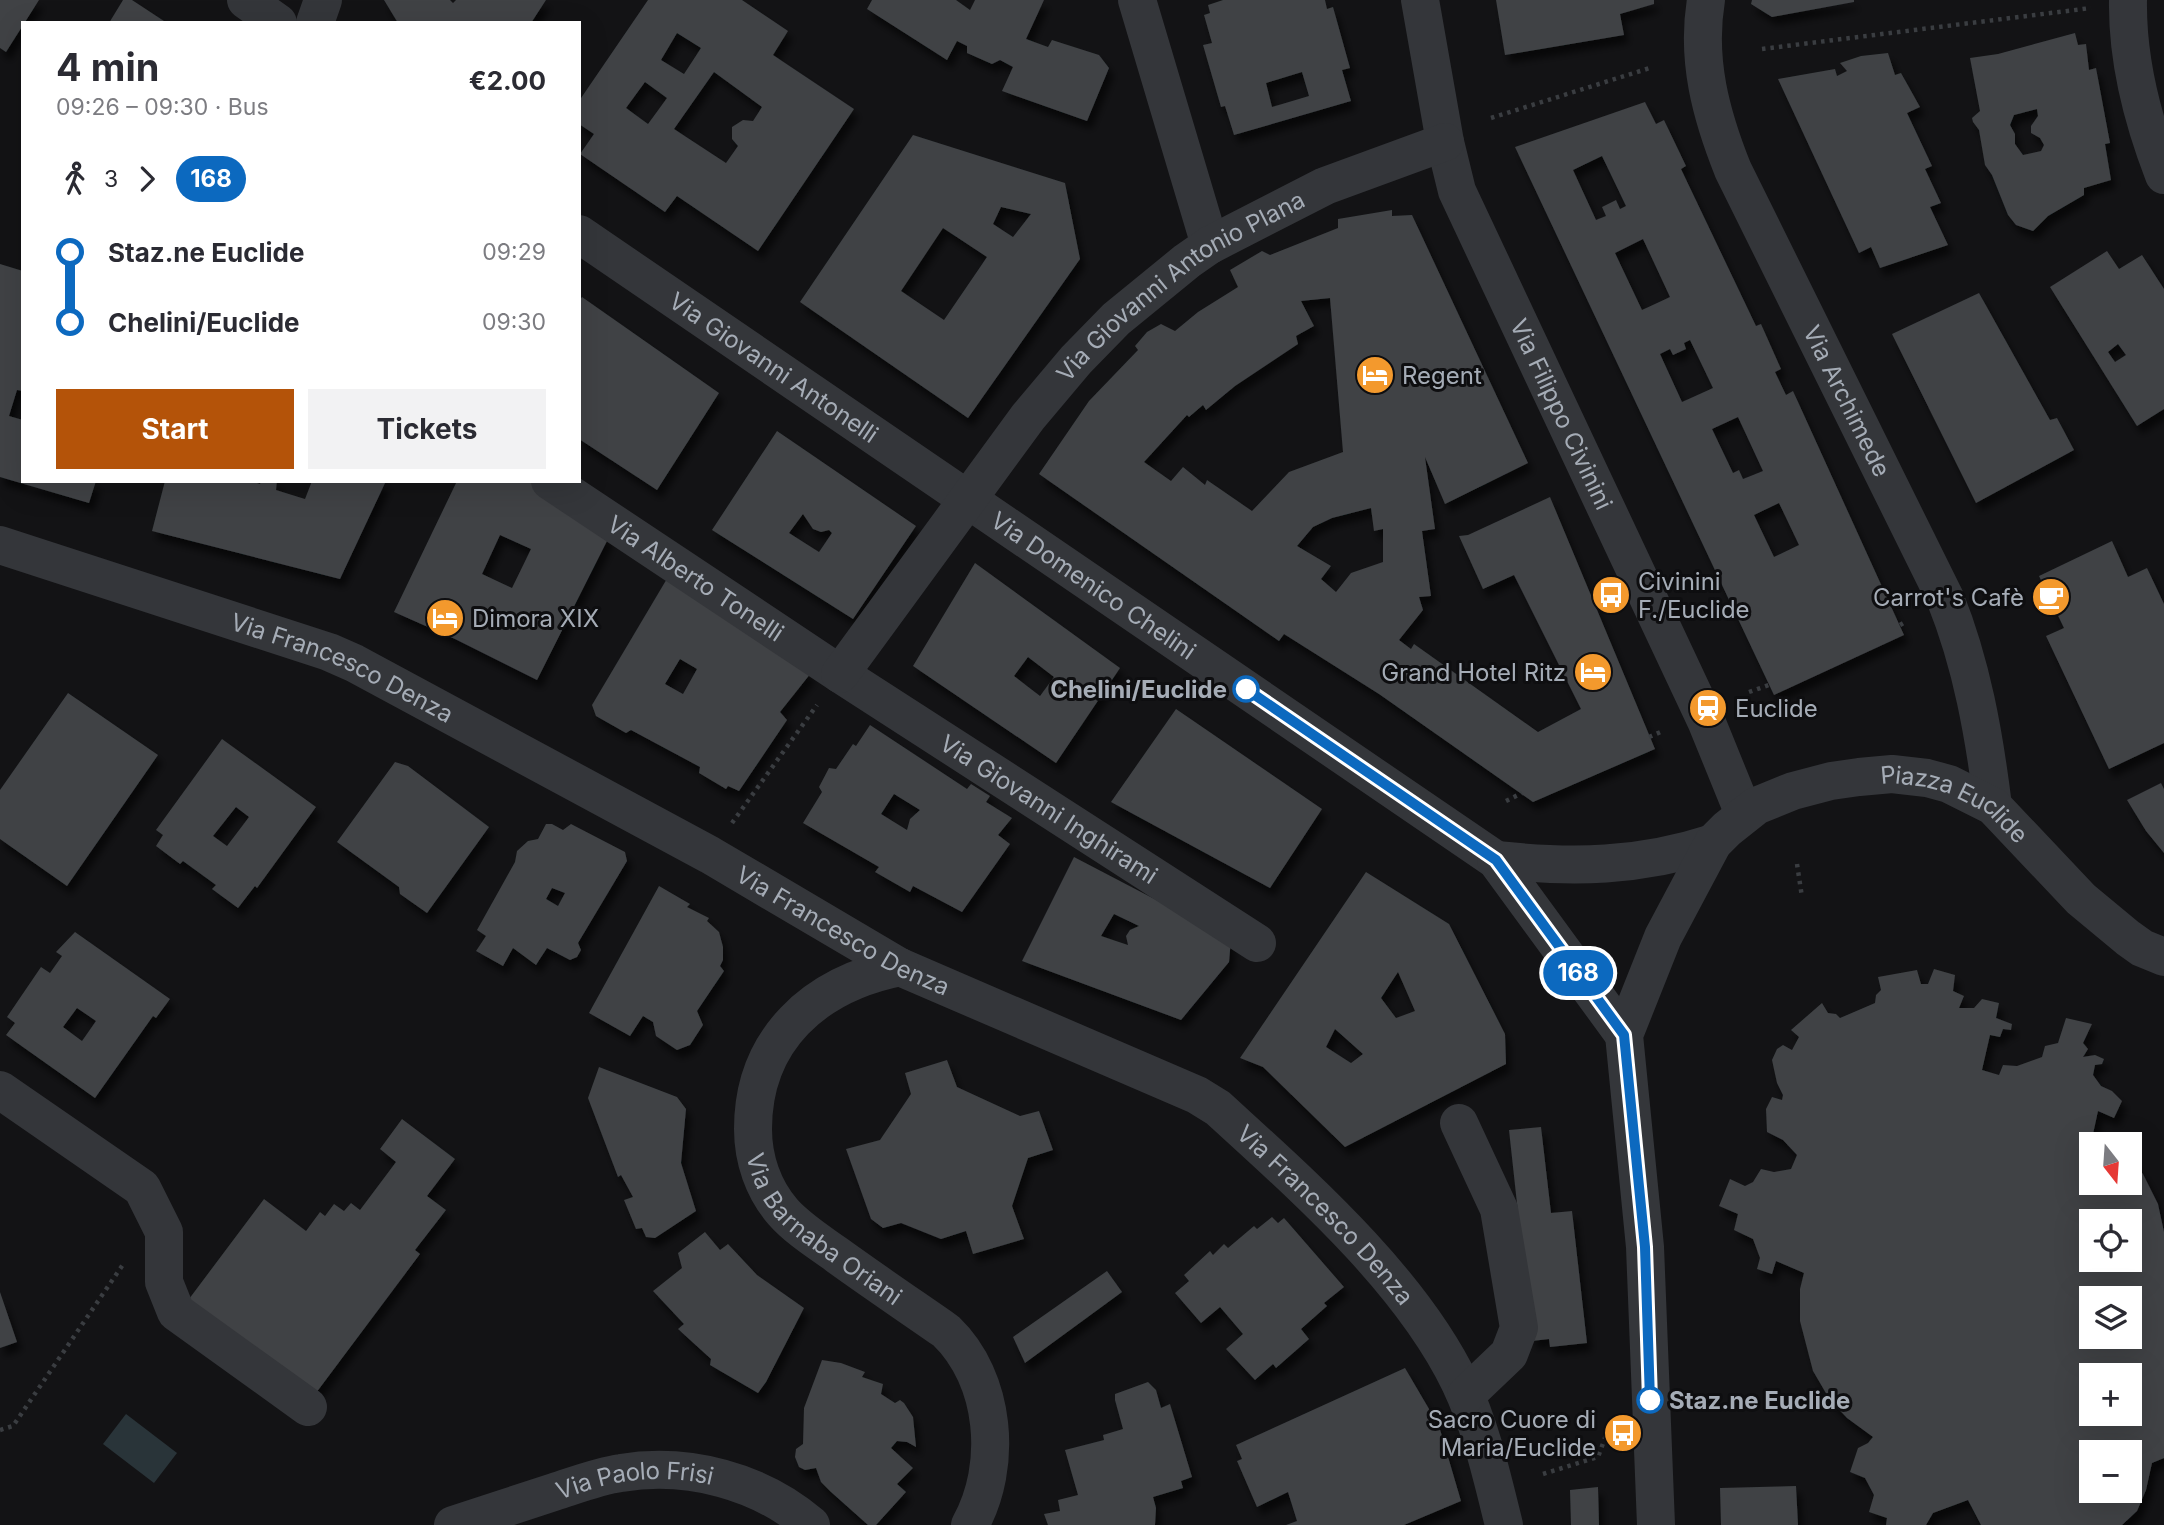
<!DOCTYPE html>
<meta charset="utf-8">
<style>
:root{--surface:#fff;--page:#f2f2f3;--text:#2b2b33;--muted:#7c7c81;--accent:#b45309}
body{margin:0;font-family:Inter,sans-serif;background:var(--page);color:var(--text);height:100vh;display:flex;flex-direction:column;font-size:26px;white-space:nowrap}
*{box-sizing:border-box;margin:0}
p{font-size:23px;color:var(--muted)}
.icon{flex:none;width:38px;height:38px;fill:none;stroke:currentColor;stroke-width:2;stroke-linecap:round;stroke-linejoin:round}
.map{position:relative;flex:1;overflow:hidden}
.panel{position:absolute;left:21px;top:21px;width:560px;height:462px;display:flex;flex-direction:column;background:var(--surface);border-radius:0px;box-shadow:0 7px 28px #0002}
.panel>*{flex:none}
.badge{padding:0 14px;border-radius:23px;font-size:24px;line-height:46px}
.needle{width:46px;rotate:163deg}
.tools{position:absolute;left:2079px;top:1132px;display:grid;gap:14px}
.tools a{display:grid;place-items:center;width:63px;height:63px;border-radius:0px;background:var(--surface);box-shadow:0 7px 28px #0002;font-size:35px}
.map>.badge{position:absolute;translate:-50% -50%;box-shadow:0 0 0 4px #fff}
.legs{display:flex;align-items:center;gap:10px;height:77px;padding:0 35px;font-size:23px}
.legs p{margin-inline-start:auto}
.head{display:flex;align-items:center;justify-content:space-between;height:119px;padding:0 35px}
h1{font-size:38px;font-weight:700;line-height:52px}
.cta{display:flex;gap:14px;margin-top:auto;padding:14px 35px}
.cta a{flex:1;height:80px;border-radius:0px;background:var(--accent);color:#fff;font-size:28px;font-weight:700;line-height:80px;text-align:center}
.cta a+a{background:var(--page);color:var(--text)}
ul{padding:0 35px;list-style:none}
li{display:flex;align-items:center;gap:24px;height:70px;font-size:26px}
li i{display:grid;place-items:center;width:10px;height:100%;margin:0 9px;background:currentColor}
li i::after{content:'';width:18px;height:18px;margin:-9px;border:5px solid;border-radius:50%;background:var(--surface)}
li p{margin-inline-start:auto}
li:first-child i{background:linear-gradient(#0000 50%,currentColor 0)}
li:last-child i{background:linear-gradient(currentColor 50%,#0000 0)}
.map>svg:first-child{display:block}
.water{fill:#293439}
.building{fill:#3f4245;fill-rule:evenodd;filter:url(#shadow)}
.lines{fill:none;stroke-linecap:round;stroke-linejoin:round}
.path{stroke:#3a3d41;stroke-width:4.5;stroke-dasharray:3.5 5;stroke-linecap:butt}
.minor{stroke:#34363a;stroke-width:38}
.line-1-casing{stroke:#fff;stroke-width:16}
.line-1{stroke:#0c69bf;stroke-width:10}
.stop-1-dot{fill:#fff;stroke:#0c69bf;stroke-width:3.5}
.labels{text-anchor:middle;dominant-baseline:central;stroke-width:6;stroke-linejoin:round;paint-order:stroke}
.street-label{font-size:24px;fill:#a5acb6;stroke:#0e0e10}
.poi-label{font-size:24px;fill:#a5acb6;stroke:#0e0e10;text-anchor:start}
.stop-label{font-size:24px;font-weight:bold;fill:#a5acb6;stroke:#0e0e10;text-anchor:end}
</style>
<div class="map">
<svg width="2164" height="1525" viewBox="0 0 2164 1525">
<defs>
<filter id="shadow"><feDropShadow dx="4.5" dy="8" stdDeviation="3.5" flood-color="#0009"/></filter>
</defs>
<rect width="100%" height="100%" fill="#131315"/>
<!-- water -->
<path class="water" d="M126,1414L177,1453L154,1483L103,1444Z"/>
<!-- building -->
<path class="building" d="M0,0H39L6,52L0,48Z
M123,0H132L167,23H109Z
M384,0H450L453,3L456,0H546L531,23H398Z
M648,0H742L788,31L773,55L854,109L758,251L677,196L665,212L580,154L594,134L579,124V101ZM677,33L701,48L684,74L661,60ZM714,72L762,107L753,121L743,120L732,127V139L738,146L726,163L674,129ZM645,82L667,98L648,124L626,108Z
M872,0H956L970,10L975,0H1044L1026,39L1048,47L1052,40L1099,55L1109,68L1087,121L1002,91L1013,67L1000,60L992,64L967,53V46L957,41L947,60L867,9Z
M1223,0H1325L1327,9L1333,7L1350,68L1342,70L1351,101L1234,135L1225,106L1221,107L1203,45L1212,43L1204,15L1210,13L1208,5ZM1302,72L1309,96L1272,107L1266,83Z
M1496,0H1654V4L1620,14L1624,35L1505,55Z
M1752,0H1854V2L1772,17L1751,4Z
M2075,33L2078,45L2086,44L2089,70L2096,68L2110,143L2105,144L2111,180L2084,188V195L2048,216L2033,231L2016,225L2008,215L1992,175L1985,165L1979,130L1973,122L1972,118L1980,111L1970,58L1998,54ZM2037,109L2038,116L2031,126V133L2040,138L2044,145L2041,151L2023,155L2015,144V134L2010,125L2014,115Z
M1888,53L1895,75L1901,73L1920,107L1907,113L1932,166L1925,169L1941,203L1930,207L1948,245L1880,268L1871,247L1859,253L1778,79L1835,69L1837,76L1847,71L1840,63L1861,56Z
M1645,102L1656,124L1664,120L1686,166L1681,169L1756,326L1761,324L1781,369L1775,372L1786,395L1793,391L1904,635L1774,695L1515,147ZM1602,156L1626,206L1620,209L1616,200L1602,207L1606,216L1596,220L1573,170ZM1643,239L1670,297L1642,310L1615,253ZM1690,340L1713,388L1682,402L1660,354L1670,349L1673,355L1686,349L1684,343ZM1738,417L1763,471L1743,479L1739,470L1733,473L1712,429ZM1779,503L1799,545L1774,557L1754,515Z
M913,135L1065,183L1080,259L968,418L800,302ZM1001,207L1031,214L1013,237L993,224ZM943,228L987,257L944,320L901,291Z
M1392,210V216L1412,215L1528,463L1445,504L1425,457L1435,529L1422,531L1431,596L1419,597L1423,610L1399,640L1411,649L1414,644L1538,732L1581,709L1514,575L1483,589L1459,536L1468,535L1550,497L1655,749L1533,802L1379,694L1284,634L1279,641L1039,474L1089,401L1138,350L1135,346L1147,332L1161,324L1175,331L1198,312L1238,287L1230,270L1262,251L1270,255L1338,228V219ZM1330,298L1343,452L1289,472L1252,511L1207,480L1205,485L1183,467L1171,481L1144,462L1187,415L1189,417L1203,405L1206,410L1235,386L1298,344L1296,336L1314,326L1301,301ZM1371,508L1374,531L1383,529V562L1351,573L1336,592L1321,579L1331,566L1297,546L1313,527L1332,518Z
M2107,251L2119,269L2142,255L2164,289V409L2137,426L2050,287ZM2118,344L2126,355L2115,362L2108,352Z
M0,264L23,271V391L17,390L9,416L23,420V481H96L89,503L0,477Z
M1979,293L2050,420L2057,418L2074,450L1976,503L1892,334Z
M582,297L719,393L657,490L579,439V301Z
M777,431L916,526L853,619L712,530ZM803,514L813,529L821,532L829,530L832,533L819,552L789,533Z
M165,481H251L260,484L261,481H277L276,490L305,499L312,481H386L340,579L152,531Z
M457,481H534L609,537L537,680L455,639L394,612ZM500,535L531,549L512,588L482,574Z
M2112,541L2128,577L2147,568L2164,604V743L2109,769L2046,636L2064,628L2039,576Z
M975,563L1120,668L1056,763L913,666ZM1028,657L1054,677L1040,696L1014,676Z
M668,577L811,673L780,712L787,720L739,791L728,786L726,789L699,773L700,767L631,730L626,733L596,716L592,705ZM680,659L697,669L683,694L665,684Z
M68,693L158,755L67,886L0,839V790Z
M1176,709L1322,809L1270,888L1111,802Z
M870,725L967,789L971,784L990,796L986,802L1012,818L998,835L1010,844L962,912L913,886L910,892L875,872L879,867L803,823L822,792L819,787L829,768L836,769L853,744L856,746ZM894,794L920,810L910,819L907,830L881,814Z
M222,739L316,807L257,888L255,886L238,908L212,889L216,885L183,861L180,864L156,846L163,835L156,830ZM236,807L249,817L227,846L213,836Z
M395,762L408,766L489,827L427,913L400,894L399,887L337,842Z
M2161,783L2164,789V853L2146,831L2127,800Z
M546,824H552L563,830L571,824L625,852L627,861L578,943L581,950L577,957L570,960L547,948L536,965L513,948L503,966L476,951L486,936L477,930L515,862L517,851L528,841L538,839ZM552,888L565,893L558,906L546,899Z
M1074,857L1231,939L1229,962L1181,1020L1022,961ZM1114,914L1139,926L1130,930L1126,936L1128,945L1101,936Z
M1366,872L1449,924L1505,1034L1506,1064L1345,1147L1263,1067L1240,1058ZM1398,972L1415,1011L1396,1018L1381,998ZM1335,1029L1363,1054L1351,1063L1326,1047Z
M659,886L690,904L687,907L709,918L707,921L719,932L723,947V960L720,966L724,971L697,1011L703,1025L690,1045L677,1050L656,1036L653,1022L643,1016L630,1036L589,1013Z
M75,932L170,999L156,1018L153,1016L95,1098L6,1035L15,1023L7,1017L41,967L50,973L62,956L56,952ZM77,1008L96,1021L82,1041L63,1027Z
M1934,969L1955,975L1953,991L1964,996L1959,1008H1974L1982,999L1999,1003L1996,1018L2012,1024L2011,1030L2003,1029L2000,1037L1990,1035L1982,1070L1999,1075L2003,1065L2017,1066L2042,1057L2045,1046L2058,1043L2066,1018L2092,1024L2083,1043L2088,1049L2083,1057L2095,1055L2104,1059L2102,1064L2095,1065L2093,1075L2101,1086L2112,1091L2122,1101L2114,1118L2098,1111L2093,1134L2106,1144H2091V1183H2130V1158L2143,1174L2158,1204L2164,1232V1458L2152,1463L2146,1490L2137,1511L2122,1525H1981L1968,1500L1933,1513L1926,1525H1886L1887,1518L1869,1512L1874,1495L1865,1478L1850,1472L1858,1448L1868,1443L1873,1437L1847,1418L1830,1400L1813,1371L1800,1321V1289L1804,1273L1776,1261L1772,1274L1757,1269L1760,1258L1753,1239L1734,1230L1738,1214L1719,1206L1730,1179L1745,1186L1753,1182L1761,1169L1774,1172L1791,1169L1797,1155L1783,1140L1767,1132L1766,1109L1772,1097L1782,1100L1783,1095L1777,1083L1772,1060L1777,1049L1783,1045L1792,1050L1799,1037L1791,1030L1822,1003L1828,1013L1836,1014L1840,1018L1875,1003L1876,995L1881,990L1878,977L1917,970L1921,984H1928ZM2091,1222H2130V1260H2091ZM2091,1298H2130V1337H2091ZM2091,1376H2130V1414H2091ZM2091,1452H2130V1491H2091Z
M947,1060L957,1087L1020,1116L1039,1111L1053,1150L1028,1158L1012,1206L1024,1239L973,1254L966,1231L941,1239L901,1223L883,1228L871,1219L846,1149L880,1140L911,1094L905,1073Z
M599,1067L677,1097L686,1109L681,1163L696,1211L655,1238L646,1237L642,1228L636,1229L624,1200L633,1197L621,1175L618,1177L588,1098Z
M402,1119L455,1159L427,1196L446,1210L415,1250L420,1254L313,1397L186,1303L264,1199L306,1231L320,1212L325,1216L334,1204L344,1211L351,1203L360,1210L396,1162L380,1149Z
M1541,1127L1551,1213L1572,1211L1587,1343L1550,1347L1549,1339L1532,1341L1509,1130Z
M1272,1217L1278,1223L1284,1218L1344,1287L1324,1303L1327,1306L1301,1329L1309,1339L1276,1368L1273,1364L1255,1380L1226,1349L1243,1334L1220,1307L1201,1323L1175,1293L1189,1281L1184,1275L1210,1251L1213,1255L1224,1244L1228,1248L1254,1226L1257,1229Z
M705,1232L720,1250L728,1244L757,1275L804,1308L766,1382L758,1393L710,1365L711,1359L678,1329L684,1324L653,1291L682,1268L678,1253Z
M1107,1271L1122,1292L1025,1363L1013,1337Z
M0,1292L17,1342L0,1348Z
M822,1360L841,1363L865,1372L862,1377L883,1384L881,1394L895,1403L900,1400L904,1403L913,1417L916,1447L907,1442L897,1441L891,1448L913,1468L897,1484L906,1492L876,1525H868L831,1492L821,1482L816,1468L805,1470L799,1467L795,1457L796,1449L803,1444L804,1408Z
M1405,1368L1439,1426L1461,1501L1404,1525H1286L1297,1521L1288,1492L1257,1507L1237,1461L1242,1459L1236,1445Z
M1148,1382L1156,1390L1161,1408L1170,1404L1192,1477L1181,1481L1183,1488L1153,1497L1156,1508L1155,1525H1048L1044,1514L1060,1511L1058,1500L1078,1495L1065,1450L1104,1440L1103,1435L1123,1429L1115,1400V1394Z
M1796,1486L1798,1525H1721L1720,1488Z
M1598,1487L1599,1525H1571L1570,1490Z"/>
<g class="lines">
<!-- path -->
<path class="path" d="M1762,49L2091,8
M1491,118L1653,67
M1900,625L1905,622
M1749,692L1769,685
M1649,737L1663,731
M1506,801L1522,793
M732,823L817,705
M1797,864L1802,897
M0,1430L13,1426L124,1263
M1543,1474L1598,1457L1610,1424"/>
<!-- minor -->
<g class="minor">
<path d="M246,0L278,23"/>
<path d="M1137,0L1210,245"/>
<path id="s1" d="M1420,0L1445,142L1457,191L1707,723L1744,814"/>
<path id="s2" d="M1706,0C1696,60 1711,115 1733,170L1945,598C1972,665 1984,734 1993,806"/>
<path d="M2128,0C2127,59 2143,121 2164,175"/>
<path d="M315,23L323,0"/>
<path id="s3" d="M579,234L1496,860L1624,1035"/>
<path id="s4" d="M550,481L840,674L1257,943"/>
<path id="s5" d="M0,545L329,652L354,663L710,855L900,967L1197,1095L1218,1108C1302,1185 1410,1279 1460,1383C1481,1427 1492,1477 1504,1525"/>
<path id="s6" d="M840,674L1028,417L1076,360L1116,319L1187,261L1210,245L1325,186L1445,142"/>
<path d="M1496,860C1573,868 1639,867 1713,843"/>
<path id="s7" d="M900,967C815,984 753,1039 753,1129C753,1159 763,1189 783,1212C798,1229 819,1242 837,1255C873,1281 910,1306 946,1331C996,1379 1003,1466 970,1525"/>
<path d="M0,1090L142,1188L164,1232V1282L176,1312L308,1407"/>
<path d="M1459,1123L1499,1209L1519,1328L1509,1354L1466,1395"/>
<path id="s8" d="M453,1525C487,1514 520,1503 554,1492C576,1485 599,1476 621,1473C688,1462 760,1481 811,1525"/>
<path id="s9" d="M1656,1525L1645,1247L1624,1035L1663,937L1713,843L1727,829L1756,806L1793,791L1831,781L1859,777L1892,774L1927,778L1949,784L1993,806L2081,899L2128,938L2142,948L2164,957"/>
</g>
</g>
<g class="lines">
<defs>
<path id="line-1" d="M1246,689L1496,860L1624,1035L1645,1247L1650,1400"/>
</defs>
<!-- line-1 casing -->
<use href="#line-1" class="line-1-casing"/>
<!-- line-1 -->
<use href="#line-1" class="line-1"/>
</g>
<!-- icons -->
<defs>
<symbol id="hotel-disc" viewBox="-11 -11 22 22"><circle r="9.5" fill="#f3992d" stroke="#0e0e10"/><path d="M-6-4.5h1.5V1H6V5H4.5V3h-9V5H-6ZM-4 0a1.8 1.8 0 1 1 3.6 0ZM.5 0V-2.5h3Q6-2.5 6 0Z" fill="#fff"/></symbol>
<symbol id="bus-disc" viewBox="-11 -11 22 22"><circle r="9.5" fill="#f3992d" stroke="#0e0e10"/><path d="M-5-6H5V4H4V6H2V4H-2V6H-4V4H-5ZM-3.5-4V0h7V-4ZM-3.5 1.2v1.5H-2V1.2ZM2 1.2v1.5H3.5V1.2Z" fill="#fff"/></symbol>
<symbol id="cafe-disc" viewBox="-11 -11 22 22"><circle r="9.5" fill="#f3992d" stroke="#0e0e10"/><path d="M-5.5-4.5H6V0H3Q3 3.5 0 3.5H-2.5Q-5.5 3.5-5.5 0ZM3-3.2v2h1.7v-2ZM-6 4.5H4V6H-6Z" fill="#fff"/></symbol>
<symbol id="station-disc" viewBox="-11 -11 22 22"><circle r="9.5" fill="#f3992d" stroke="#0e0e10"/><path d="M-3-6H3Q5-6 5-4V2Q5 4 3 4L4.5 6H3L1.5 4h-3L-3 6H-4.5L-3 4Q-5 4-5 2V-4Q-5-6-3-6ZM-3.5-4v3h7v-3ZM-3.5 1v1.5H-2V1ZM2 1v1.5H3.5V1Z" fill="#fff"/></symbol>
</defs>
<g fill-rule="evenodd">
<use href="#hotel-disc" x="1353" y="353" width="44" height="44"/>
<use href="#bus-disc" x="1589" y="573" width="44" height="44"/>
<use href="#cafe-disc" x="2029" y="575" width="44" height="44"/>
<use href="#hotel-disc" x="423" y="596" width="44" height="44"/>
<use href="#hotel-disc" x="1571" y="650" width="44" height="44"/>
<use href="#station-disc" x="1686" y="686" width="44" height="44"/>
<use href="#bus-disc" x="1601" y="1411" width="44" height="44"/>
</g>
<!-- markers -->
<g class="stop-1-dot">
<circle cx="1246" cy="689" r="12"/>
<circle cx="1650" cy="1400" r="12"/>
</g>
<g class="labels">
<!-- street labels -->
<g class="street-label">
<text stroke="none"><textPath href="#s6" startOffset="522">Via Giovanni Antonio Plana</textPath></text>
<text stroke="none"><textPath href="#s3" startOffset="236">Via Giovanni Antonelli</textPath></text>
<text stroke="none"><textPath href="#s2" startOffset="432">Via Archimede</textPath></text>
<text stroke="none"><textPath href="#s1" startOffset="441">Via Filippo Civinini</textPath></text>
<text stroke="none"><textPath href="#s4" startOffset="175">Via Alberto Tonelli</textPath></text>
<text stroke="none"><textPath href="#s3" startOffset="623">Via Domenico Chelini</textPath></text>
<text stroke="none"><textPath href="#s5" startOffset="364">Via Francesco Denza</textPath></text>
<text stroke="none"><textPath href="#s4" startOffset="597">Via Giovanni Inghirami</textPath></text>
<text stroke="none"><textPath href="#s9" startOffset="971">Piazza Euclide</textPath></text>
<text stroke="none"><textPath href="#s5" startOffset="931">Via Francesco Denza</textPath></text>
<text stroke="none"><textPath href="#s5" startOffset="1498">Via Francesco Denza</textPath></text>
<text stroke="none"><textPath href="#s7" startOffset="369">Via Barnaba Oriani</textPath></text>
<text stroke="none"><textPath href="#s8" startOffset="189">Via Paolo Frisi</textPath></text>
</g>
<!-- poi labels -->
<g class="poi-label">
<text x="1402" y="375">Regent</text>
<text x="1638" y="581">Civinini<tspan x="1638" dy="28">F./Euclide</tspan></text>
<text x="2024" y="597" text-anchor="end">Carrot's Cafè</text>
<text x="472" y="618">Dimora XIX</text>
<text x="1566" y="672" text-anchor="end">Grand Hotel Ritz</text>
<text x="1735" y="708">Euclide</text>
<text x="1596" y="1419" text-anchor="end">Sacro Cuore di<tspan x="1596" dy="28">Maria/Euclide</tspan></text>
</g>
<!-- stop labels -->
<g class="stop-label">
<text x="1227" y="689">Chelini/Euclide</text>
<text x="1669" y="1400" text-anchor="start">Staz.ne Euclide</text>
</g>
</g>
</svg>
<div class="tools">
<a><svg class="needle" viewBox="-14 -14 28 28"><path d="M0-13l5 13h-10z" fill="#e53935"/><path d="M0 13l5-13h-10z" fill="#7c7c81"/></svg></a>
<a><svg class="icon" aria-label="locate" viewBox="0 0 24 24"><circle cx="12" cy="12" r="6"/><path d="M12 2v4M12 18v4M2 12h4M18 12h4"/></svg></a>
<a><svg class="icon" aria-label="layers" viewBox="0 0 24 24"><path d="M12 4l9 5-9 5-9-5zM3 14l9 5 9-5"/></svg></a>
<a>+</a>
<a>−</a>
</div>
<b class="badge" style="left:1578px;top:973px;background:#0c69bf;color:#fff">168</b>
<section class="panel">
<div class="head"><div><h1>4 min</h1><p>09:26 – 09:30 · Bus</p></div><b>€2.00</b></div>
<div class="legs"><svg class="icon" aria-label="walk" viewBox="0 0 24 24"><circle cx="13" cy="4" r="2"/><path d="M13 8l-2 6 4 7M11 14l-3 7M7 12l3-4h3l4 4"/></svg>3<svg class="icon" aria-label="forward" viewBox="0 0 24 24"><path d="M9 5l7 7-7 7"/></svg><b class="badge" style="background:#0c69bf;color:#fff">168</b></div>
<ul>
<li><i style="color:#0c69bf"></i><b>Staz.ne Euclide</b><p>09:29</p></li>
<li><i style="color:#0c69bf"></i><b>Chelini/Euclide</b><p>09:30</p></li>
</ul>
<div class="cta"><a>Start</a><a>Tickets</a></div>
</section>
</div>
